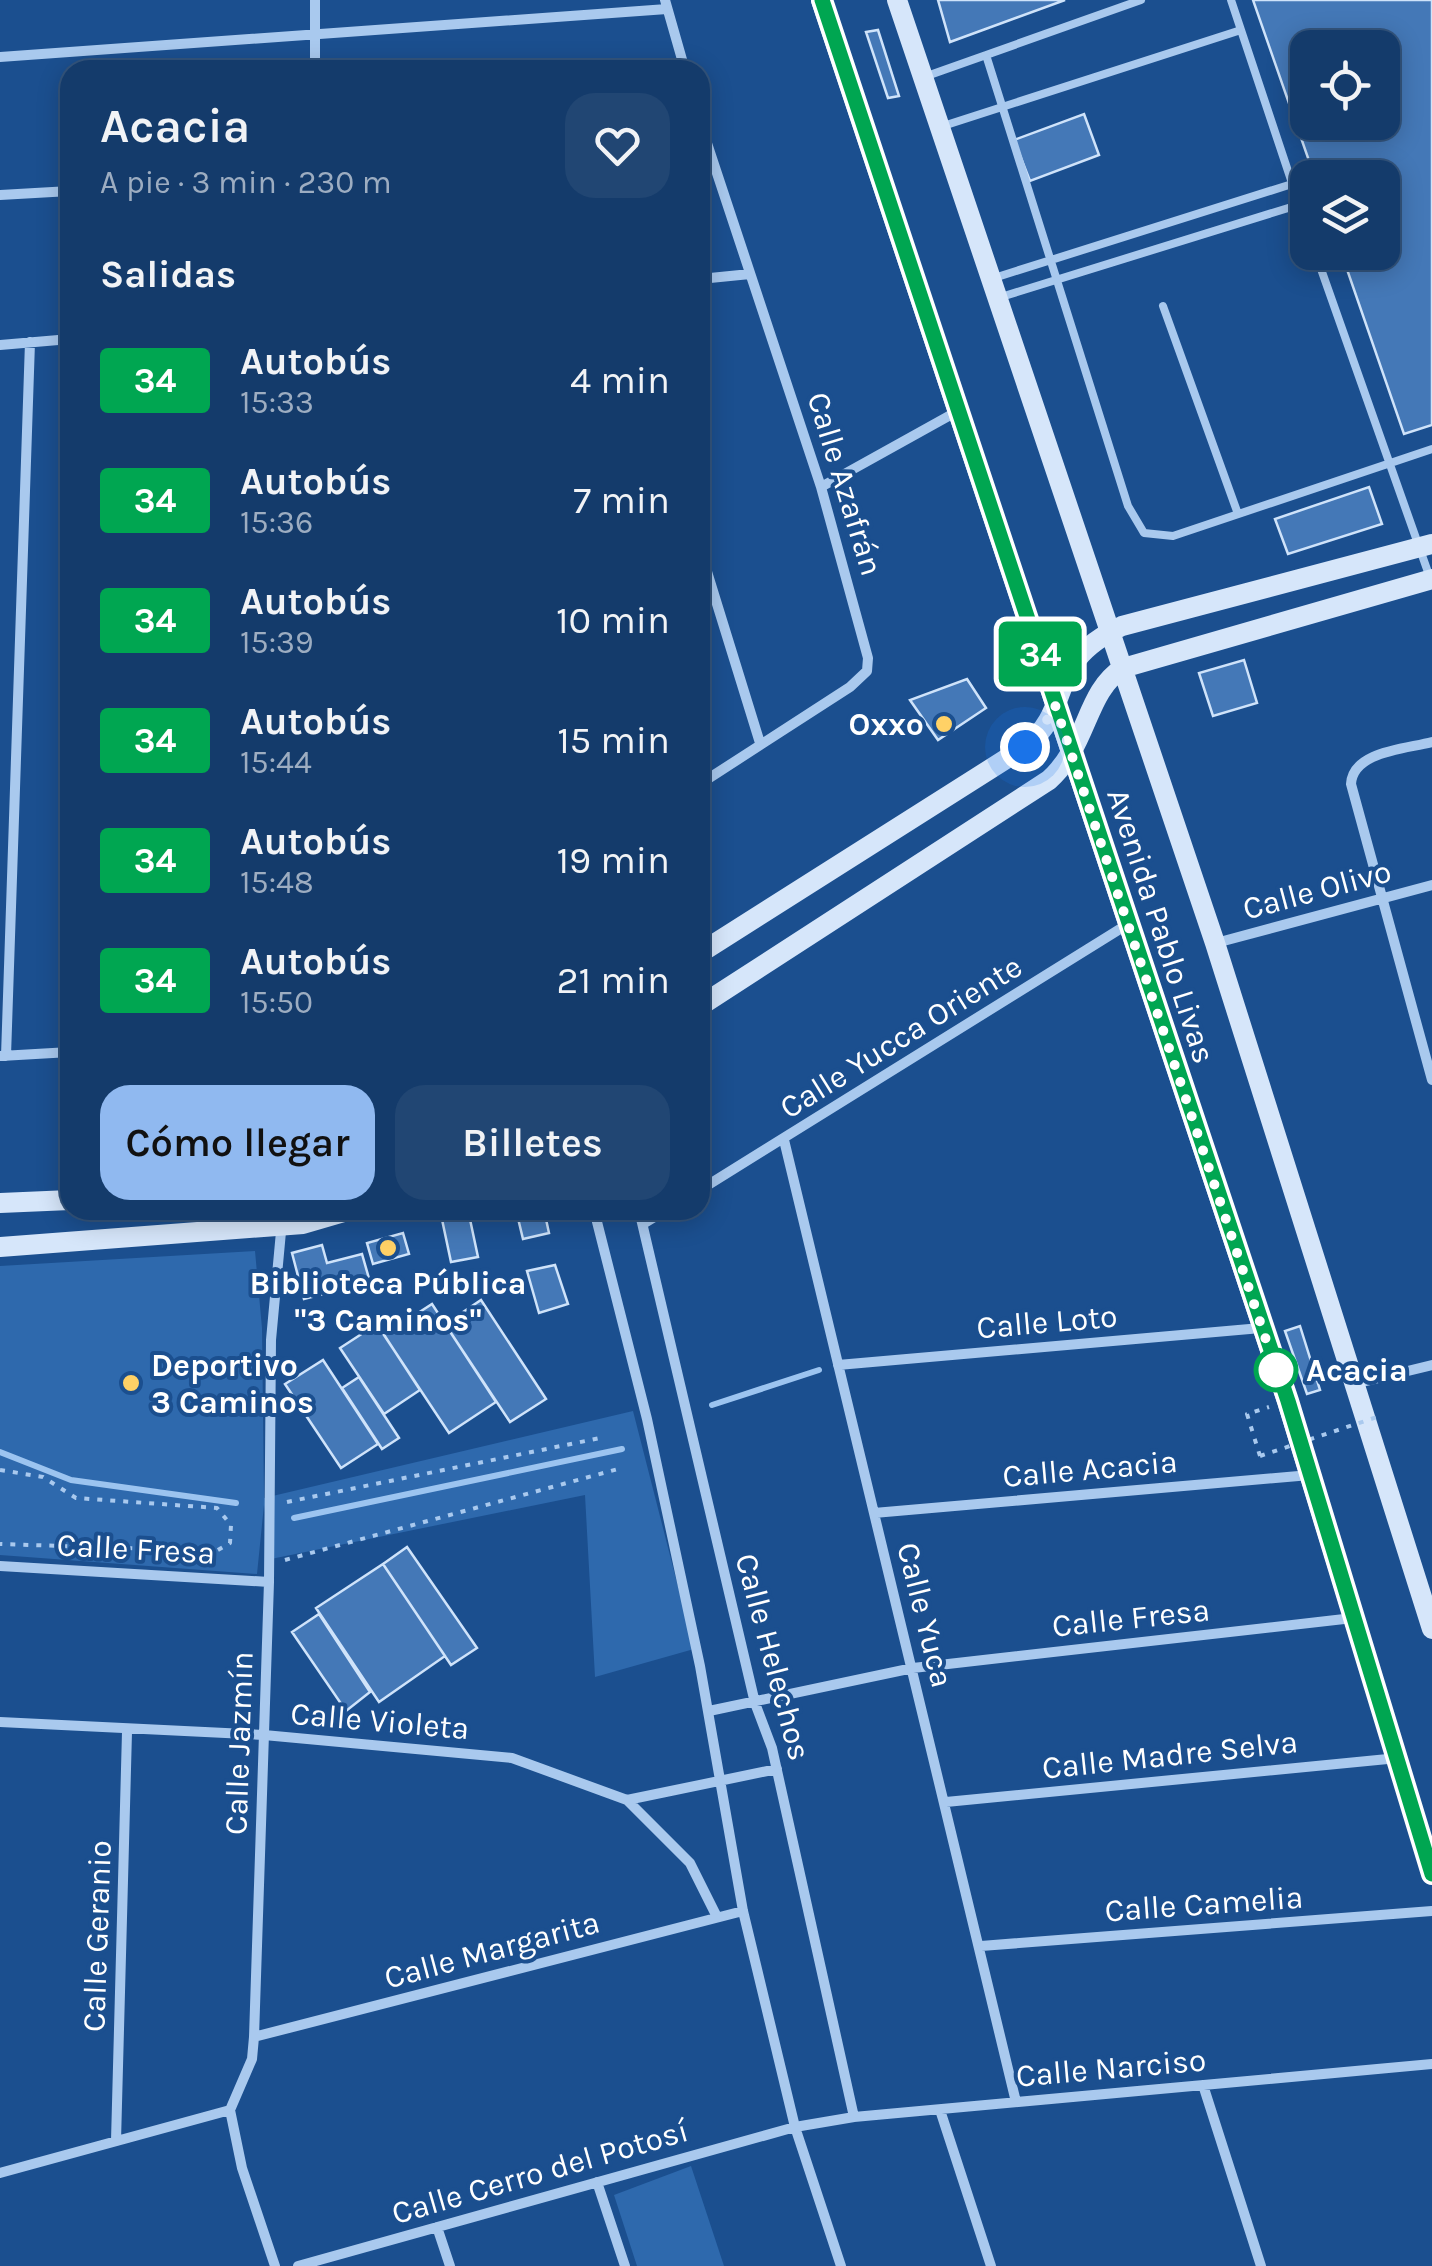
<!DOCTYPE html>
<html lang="es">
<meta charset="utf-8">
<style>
:root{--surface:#143b6b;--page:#214673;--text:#f1f3f6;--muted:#9dadc1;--line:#33557e;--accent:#90b9f0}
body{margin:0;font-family:Karla,sans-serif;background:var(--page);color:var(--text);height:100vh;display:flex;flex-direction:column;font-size:38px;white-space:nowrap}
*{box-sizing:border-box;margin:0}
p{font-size:32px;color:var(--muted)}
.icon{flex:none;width:55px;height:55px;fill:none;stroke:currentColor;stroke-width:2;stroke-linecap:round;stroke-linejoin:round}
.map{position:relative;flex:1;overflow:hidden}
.drawer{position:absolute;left:60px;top:60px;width:650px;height:1160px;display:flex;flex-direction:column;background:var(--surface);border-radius:30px;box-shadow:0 5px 25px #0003,0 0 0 2px var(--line)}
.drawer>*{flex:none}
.badge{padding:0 20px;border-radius:8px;font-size:35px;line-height:65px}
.fabs{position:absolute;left:1290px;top:30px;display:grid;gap:20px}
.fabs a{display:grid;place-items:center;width:110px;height:110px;border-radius:20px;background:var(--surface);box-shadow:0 5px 25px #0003,0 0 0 2px var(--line);font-size:50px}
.you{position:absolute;width:50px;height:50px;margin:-25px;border:8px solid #fff;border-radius:50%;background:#1a73e8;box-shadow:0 0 0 15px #1a73e833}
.map>.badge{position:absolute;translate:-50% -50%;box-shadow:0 0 0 5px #fff}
h2{padding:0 40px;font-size:38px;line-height:90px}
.round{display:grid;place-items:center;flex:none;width:105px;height:105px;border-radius:30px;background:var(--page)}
.summary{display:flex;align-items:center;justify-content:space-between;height:170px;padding:0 40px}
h1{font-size:48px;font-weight:600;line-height:75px}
.button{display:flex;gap:20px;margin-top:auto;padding:20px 40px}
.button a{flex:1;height:115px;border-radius:30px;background:var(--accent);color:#111;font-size:40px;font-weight:600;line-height:115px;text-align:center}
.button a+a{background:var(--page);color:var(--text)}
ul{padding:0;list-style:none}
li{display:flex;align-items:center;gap:30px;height:120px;padding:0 40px}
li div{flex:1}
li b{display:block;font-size:38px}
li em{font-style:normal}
li .badge{min-width:110px;font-weight:700;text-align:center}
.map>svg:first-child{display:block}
.green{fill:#2e69ad}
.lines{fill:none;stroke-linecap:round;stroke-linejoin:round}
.stream{stroke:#9cc4f0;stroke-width:6}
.building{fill:#4478b7;stroke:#cfe3fa;stroke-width:2.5;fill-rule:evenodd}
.path{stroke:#a9c9ee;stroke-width:4;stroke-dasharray:5 8;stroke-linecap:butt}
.lane{stroke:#a9c9ee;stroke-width:8}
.street{stroke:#a9c9ee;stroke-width:10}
.secondary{stroke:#d6e6fa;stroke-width:20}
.path-bridge{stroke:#a9c9ee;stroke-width:4;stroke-dasharray:5 8;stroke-linecap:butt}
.line-casing{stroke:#fff;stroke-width:22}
.line{stroke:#00a651;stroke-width:15}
.walk{stroke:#fff;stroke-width:10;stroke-dasharray:0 18}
.poi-dot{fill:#ffd166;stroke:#1b4f8f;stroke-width:4}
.stop-dot{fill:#fff;stroke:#00a651;stroke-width:5}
.labels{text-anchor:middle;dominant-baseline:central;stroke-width:8;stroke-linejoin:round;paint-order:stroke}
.street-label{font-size:32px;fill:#fff;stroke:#1b4f8f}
.poi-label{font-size:32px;font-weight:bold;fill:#fff;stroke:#1b4f8f;text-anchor:end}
.stop-label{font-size:32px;font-weight:bold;fill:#fff;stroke:#1b4f8f;text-anchor:start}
</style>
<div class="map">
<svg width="1432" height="2266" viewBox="0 0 1432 2266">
<rect width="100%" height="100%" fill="#1b4f8f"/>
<!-- green -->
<path class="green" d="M255,1251L262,1328L264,1498L633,1411L694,1649L595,1677L585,1495L271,1559L264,1505L257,1574L0,1555V1266Z
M691,2166L724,2266H637L614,2195Z"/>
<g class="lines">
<!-- stream -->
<path class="stream" d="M712,1405L819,1370
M0,1452L71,1480L236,1503
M294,1518L622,1449"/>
</g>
<!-- building -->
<path class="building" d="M938,0H1065L950,42Z
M1253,0H1432V425L1404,434L1341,252H1382V178H1315ZM1308,48H1382V122H1308Z
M878,30L899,96L888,98L866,32Z
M1084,114L1099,155L1030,181L1014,140Z
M1369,487L1382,524L1288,554L1275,519Z
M1244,660L1257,703L1213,716L1199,673Z
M967,679L986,708L938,740L910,700Z
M440,1210H468L478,1257L451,1262Z
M516,1210H544L549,1233L523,1239Z
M403,1233L409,1254L373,1264L367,1243Z
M322,1245L327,1263L362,1254L370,1282L304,1299L292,1253Z
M555,1265L568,1304L539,1313L527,1271Z
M481,1300L546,1399L510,1422L445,1324Z
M432,1304L496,1402L449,1433L384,1335Z
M377,1324L420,1390L384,1414L340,1348Z
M1300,1326L1320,1390L1307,1394L1285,1331Z
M323,1360L378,1444L341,1468L285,1384Z
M359,1377L399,1438L382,1449L342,1388Z
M407,1547L477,1648L451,1665L383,1564Z
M383,1564L445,1656L379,1702L316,1608Z
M319,1614L370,1692L346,1711L292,1632Z"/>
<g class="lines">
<!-- path -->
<path class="path" d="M1260,1456L1247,1414L1269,1407
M0,1470L43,1477L76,1498L217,1508L231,1525L230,1543L216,1551L0,1544
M287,1502L605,1437
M285,1560L618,1469"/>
<!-- lane -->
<path class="lane" d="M1231,0L1308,231
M986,55L1128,506L1144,533L1173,536L1432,449
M924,77L1141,0
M940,127L1241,30
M1315,252L1429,575
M994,278L1292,184
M1001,297L1298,205
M1163,306L1238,514"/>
<!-- street -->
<path class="street" d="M665,0L685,70
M0,57L667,9
M315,70V0
M700,122L821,487L868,658L867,671L850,687L700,784
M0,195L70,191
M700,279L750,274
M0,345L70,339
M821,487L956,412
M700,549L760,743
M1432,742C1406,749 1353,751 1351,784L1432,1080
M1216,943L1432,885
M1,1056L70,1052
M6,1056L30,342
M784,1140L1016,2102
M700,1190L1128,924
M594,1210L647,1419L700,1666L743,1911L795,2127L841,2266
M639,1210L755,1703L772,1748L854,2117
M643,1224L666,1210
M838,1365L1261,1328
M1354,1384L1432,1365
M874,1513L1310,1475
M0,1566L269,1582
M709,1711L913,1668L1353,1618
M0,1722L264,1735L512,1758L627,1800L690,1863L717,1917
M627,1800L777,1769
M946,1802L1398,1758
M981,1946L1432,1911
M254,2037L743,1911
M1203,2085L1261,2266
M940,2110L991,2266
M116,2141L127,1732
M0,2173L230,2110
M597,2182L625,2266
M437,2227L450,2266
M275,2266L242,2168L230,2110L252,2059L254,2037L269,1582L271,1340L283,1210
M298,2266L795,2127L854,2117L1432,2064"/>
<!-- secondary -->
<path class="secondary" d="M821,0L1287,1401L1432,1873
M897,0L1215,943L1432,1629
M700,953L1025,747C1077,705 1042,664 1122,626L1432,544
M700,1006L1049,780C1089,744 1085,692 1123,668L1432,579
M0,1203L70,1200
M0,1247L303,1224L351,1210"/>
<!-- path-bridge -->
<path class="path-bridge" d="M1260,1456L1380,1416"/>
</g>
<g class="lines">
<defs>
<path id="line" d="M822,0L1288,1401L1432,1874"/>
</defs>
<!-- line casing -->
<use href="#line" class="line-casing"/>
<!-- line -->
<use href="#line" class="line"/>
<!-- walk -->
<path class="walk" d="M1025,747L1038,737L1055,705L1276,1370"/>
</g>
<!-- markers -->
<g class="poi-dot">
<circle cx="944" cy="724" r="10"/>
<circle cx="388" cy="1248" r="10"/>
<circle cx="131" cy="1383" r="10"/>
</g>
<circle class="stop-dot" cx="1276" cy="1370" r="20"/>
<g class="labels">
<!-- street labels -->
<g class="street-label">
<text transform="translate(845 484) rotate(73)">Calle Azafrán</text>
<text transform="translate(1317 890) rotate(-15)">Calle Olivo</text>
<text transform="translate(1161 926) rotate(72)">Avenida Pablo Livas</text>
<text transform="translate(901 1037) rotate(-32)">Calle Yucca Oriente</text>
<text transform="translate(1047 1322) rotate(-5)">Calle Loto</text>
<text transform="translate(1090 1469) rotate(-5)">Calle Acacia</text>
<text transform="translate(136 1549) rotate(3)">Calle Fresa</text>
<text transform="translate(925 1615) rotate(76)">Calle Yuca</text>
<text transform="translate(1131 1618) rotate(-6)">Calle Fresa</text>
<text transform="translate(773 1657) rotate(75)">Calle Helechos</text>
<text transform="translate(380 1721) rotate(5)">Calle Violeta</text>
<text transform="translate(239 1743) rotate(-88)">Calle Jazmín</text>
<text transform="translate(1170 1755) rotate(-6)">Calle Madre Selva</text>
<text transform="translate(1204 1904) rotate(-4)">Calle Camelia</text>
<text transform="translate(97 1936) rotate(-88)">Calle Geranio</text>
<text transform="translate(492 1950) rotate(-15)">Calle Margarita</text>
<text transform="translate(1111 2068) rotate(-5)">Calle Narciso</text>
<text transform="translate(540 2172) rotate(-16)">Calle Cerro del Potosí</text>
</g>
<!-- poi labels -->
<g class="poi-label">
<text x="924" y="724">Oxxo</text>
<text x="388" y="1283" text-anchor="middle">Biblioteca Pública<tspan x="388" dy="37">"3 Caminos"</tspan></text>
<text x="151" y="1365" text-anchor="start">Deportivo<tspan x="151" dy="37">3 Caminos</tspan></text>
</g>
<!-- stop labels -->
<g class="stop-label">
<text x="1306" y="1370">Acacia</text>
</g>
</g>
</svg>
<div class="fabs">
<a><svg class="icon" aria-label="locate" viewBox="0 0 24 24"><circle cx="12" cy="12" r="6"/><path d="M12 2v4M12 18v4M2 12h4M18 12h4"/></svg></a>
<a><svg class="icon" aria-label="layers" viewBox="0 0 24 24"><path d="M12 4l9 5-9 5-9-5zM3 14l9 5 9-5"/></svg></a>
</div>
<div class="you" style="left:1025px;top:747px"></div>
<b class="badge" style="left:1040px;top:654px;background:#00a651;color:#fff">34</b>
<section class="drawer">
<div class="summary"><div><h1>Acacia</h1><p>A pie · 3 min · 230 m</p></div><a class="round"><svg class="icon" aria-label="heart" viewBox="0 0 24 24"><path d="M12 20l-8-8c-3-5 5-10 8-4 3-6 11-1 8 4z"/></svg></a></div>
<h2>Salidas</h2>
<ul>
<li><span class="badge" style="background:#00a651;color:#fff">34</span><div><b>Autobús</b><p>15:33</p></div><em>4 min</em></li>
<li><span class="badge" style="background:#00a651;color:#fff">34</span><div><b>Autobús</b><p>15:36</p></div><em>7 min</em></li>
<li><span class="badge" style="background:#00a651;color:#fff">34</span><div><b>Autobús</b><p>15:39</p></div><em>10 min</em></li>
<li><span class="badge" style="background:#00a651;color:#fff">34</span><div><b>Autobús</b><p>15:44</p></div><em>15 min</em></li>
<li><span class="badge" style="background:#00a651;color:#fff">34</span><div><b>Autobús</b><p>15:48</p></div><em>19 min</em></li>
<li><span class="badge" style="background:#00a651;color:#fff">34</span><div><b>Autobús</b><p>15:50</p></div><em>21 min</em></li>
</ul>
<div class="button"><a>Cómo llegar</a><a>Billetes</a></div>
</section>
</div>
